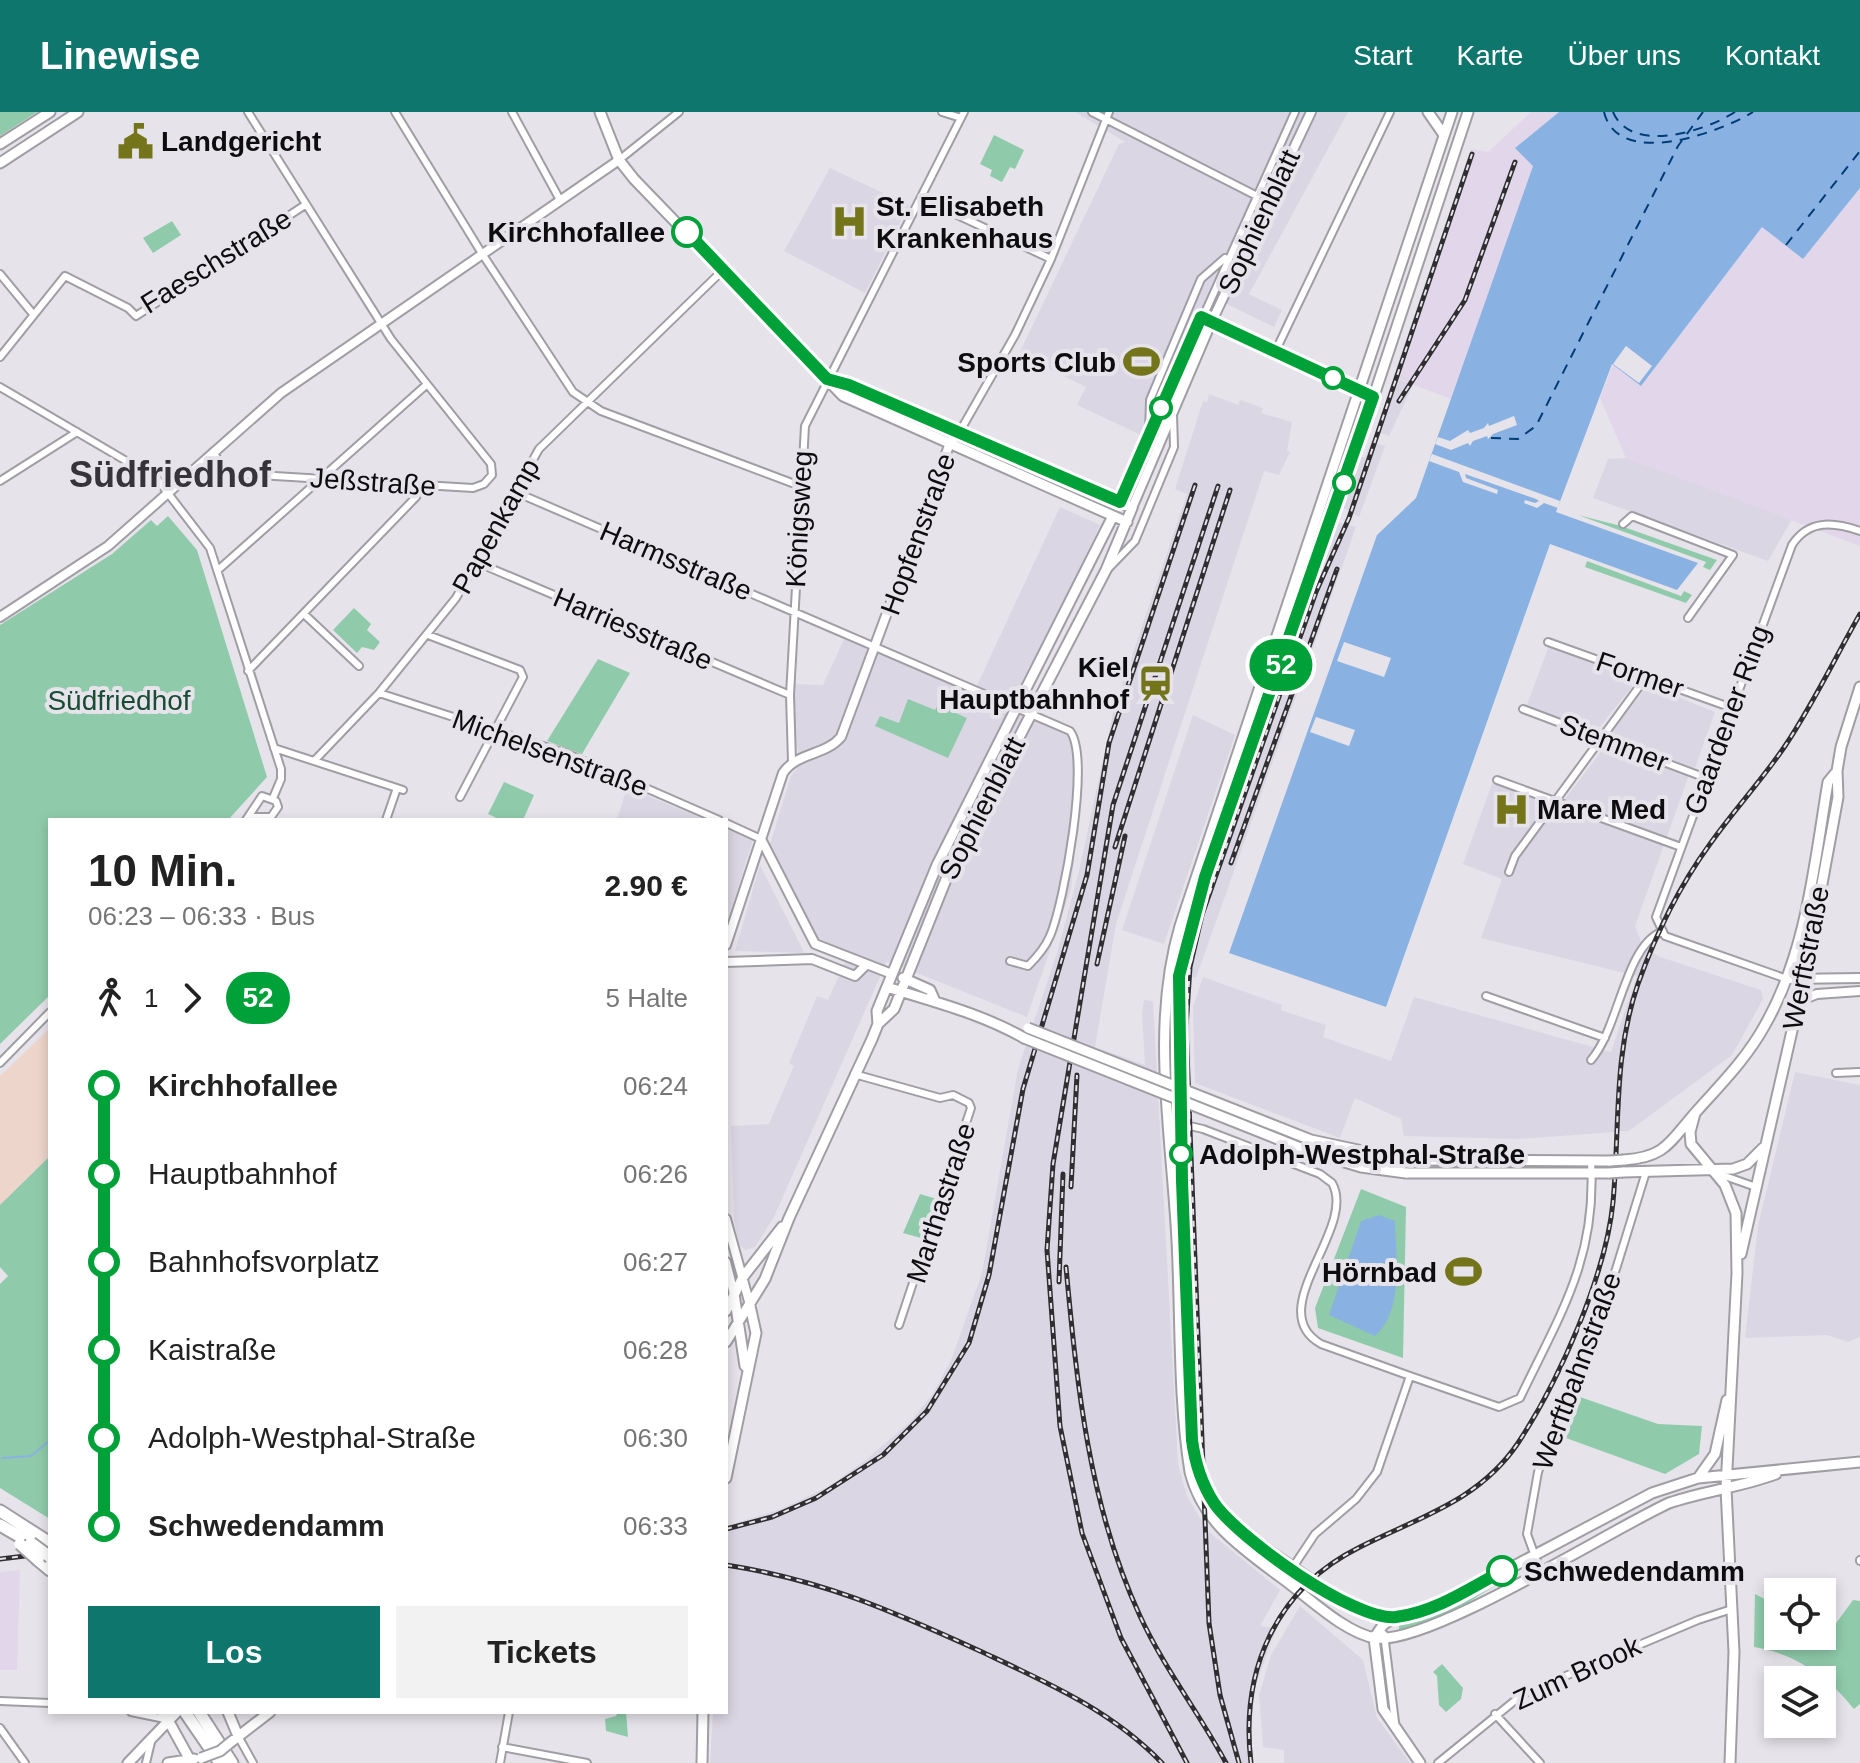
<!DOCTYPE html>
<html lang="de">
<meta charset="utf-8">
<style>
:root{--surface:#fff;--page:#f2f2f2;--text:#222;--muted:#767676;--accent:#0f766e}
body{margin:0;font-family:Helvetica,sans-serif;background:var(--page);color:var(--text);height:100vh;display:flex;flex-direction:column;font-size:30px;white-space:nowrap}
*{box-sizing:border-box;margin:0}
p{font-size:26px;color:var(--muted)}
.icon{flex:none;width:44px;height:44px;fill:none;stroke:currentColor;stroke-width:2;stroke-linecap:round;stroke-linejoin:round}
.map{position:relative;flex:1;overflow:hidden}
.details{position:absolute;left:48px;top:706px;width:680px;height:896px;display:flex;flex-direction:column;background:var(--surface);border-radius:0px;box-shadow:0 4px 12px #0003}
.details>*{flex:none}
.badge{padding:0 16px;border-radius:26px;font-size:28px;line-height:52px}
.fabs{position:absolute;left:1764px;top:1466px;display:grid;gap:16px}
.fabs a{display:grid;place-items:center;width:72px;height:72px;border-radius:0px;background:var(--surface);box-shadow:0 4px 12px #0003;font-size:40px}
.map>.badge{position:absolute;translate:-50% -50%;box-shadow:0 0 0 4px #fff}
.legs{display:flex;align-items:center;gap:12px;height:88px;padding:0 40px;font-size:26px}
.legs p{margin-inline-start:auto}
.head{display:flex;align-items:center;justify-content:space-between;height:136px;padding:0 40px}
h1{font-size:44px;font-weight:700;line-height:60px}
.action{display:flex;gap:16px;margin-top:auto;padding:16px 40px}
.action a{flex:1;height:92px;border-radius:0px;background:var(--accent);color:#fff;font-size:32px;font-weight:700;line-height:92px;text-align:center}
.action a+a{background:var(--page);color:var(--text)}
ul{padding:0 40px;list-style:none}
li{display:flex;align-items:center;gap:28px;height:88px;font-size:30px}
li i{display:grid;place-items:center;width:12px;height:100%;margin:0 10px;background:currentColor}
li i::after{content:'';width:20px;height:20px;margin:-10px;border:6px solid;border-radius:50%;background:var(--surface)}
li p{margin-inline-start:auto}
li:first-child i{background:linear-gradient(#0000 50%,currentColor 0)}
li:last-child i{background:linear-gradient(currentColor 50%,#0000 0)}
header{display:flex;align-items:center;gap:48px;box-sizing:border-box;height:112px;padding:0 40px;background:var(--accent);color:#fff}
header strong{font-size:38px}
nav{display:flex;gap:44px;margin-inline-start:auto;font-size:28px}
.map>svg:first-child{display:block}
.built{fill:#dbd6e3}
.industrial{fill:#e1d6ea}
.education{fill:#edd5cb}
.green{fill:#8fcbab}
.water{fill:#89b2e3}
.pier{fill:#e6e4ea}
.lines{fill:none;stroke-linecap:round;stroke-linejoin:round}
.stream{stroke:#89b2e3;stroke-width:2}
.ferry{stroke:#003c76;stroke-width:2;stroke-dasharray:10 8;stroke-linecap:butt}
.minor-casing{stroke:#a09ea4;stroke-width:10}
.tertiary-casing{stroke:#a09ea4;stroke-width:12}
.secondary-casing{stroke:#a09ea4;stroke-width:13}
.trunk-casing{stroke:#a09ea4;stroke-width:15}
.minor{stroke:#fff;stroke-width:6}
.tertiary{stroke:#fff;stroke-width:8}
.secondary{stroke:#fff;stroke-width:9}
.trunk{stroke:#fff;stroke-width:11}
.rail-casing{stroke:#2f2e31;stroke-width:5}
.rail{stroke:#e6e4ea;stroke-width:2;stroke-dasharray:6;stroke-linecap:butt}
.secondary-bridge-casing{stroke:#a09ea4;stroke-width:13;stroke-linecap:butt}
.trunk-bridge-casing{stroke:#a09ea4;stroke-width:15;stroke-linecap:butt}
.secondary-bridge{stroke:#fff;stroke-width:9}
.trunk-bridge{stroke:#fff;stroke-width:11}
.line-1-casing{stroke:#fff;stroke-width:18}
.line-1{stroke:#00a138;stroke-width:12}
.stop-1-dot{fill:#fff;stroke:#00a138;stroke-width:4}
.labels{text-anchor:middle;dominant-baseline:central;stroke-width:8;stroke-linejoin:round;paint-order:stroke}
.poi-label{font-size:28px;font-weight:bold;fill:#0d0c0e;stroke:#e6e4ea;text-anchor:start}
.street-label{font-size:28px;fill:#0d0c0e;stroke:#e6e4ea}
.stop-label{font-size:28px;font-weight:bold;fill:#0d0c0e;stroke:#e6e4ea;text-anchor:start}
.park-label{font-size:28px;fill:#184c34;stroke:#e6e4ea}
.district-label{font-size:36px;font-weight:bold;fill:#363439;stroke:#e6e4ea}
</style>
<header>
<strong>Linewise</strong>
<nav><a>Start</a><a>Karte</a><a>Über uns</a><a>Kontakt</a></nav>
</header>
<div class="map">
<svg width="1860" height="1651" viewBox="0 0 1860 1651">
<rect width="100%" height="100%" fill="#e6e4ea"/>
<!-- built -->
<path class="built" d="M1075,0H1348L1249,182L1282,198L1274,215L1216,187L1154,329L1077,293L1086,275L1019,242L1119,32L1125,30Z
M830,56L909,93L865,181L784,139Z
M1394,266L1413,273L1389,324L1376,319Z
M1209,282L1238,293L1240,288L1263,296L1261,301L1292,310L1287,339L1290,340L1279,363L1264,359L1116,812L1095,935L1145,953L1142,901L1144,888L1153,889L1178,1352L1187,1384L1208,1419L1280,1478L1260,1514L1276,1516L1255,1576L1251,1617L1253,1651H710L713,1600H726V1437L730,1413L781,1397L828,1375L867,1347L911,1309L934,1280L952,1246L982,1161L1018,957L1057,841L1079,759L1114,597L1187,382L1175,377L1203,289L1207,290Z
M1371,329L1385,334L1359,405L1342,395L1360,344L1365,346Z
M1626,346L1792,407L1768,449L1593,386L1608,347Z
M1060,395L1100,413L1053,515L1010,597L1067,621L1073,632L1080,686L1071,777L1027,905L887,849L774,1105L755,1135L745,1138L739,1132L734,1109L731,1014L769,1012L794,954L789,951L817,884L828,888L849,842L812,824L770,732L791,664L801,651L793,617L795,572L823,573L844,527L973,582Z
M1336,410L1356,415L1196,866L1185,862L1197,807Z
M1549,534L1638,567L1595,621L1526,595Z
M1648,573L1715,600L1695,656L1608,624Z
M1193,603L1235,623L1164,832L1122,818Z
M1606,633L1689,663L1635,814L1643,835L1660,845L1761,878L1763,887L1732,943L1629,1019L1519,1027L1404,1024L1401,1007L1355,986L1340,1026L1195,971L1193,895L1203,865L1282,893L1281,898L1326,913L1323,925L1391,949L1414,885L1611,940L1637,864L1481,826L1502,767L1463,752L1495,663L1565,687Z
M627,675L706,708H617Z
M726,717L753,728L726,813Z
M760,753L803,838V841L735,839Z
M1184,892L1190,893L1192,1004L1187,999Z
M1795,960L1860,973V1225L1848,1230L1827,1223L1745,1226L1758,1114Z
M1193,1030L1197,1134L1195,1135L1190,1131L1187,1032Z
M1198,1144L1207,1370L1199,1341L1191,1147Z
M1300,1494L1363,1548L1377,1606L1410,1651H1284V1638L1263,1635L1259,1583L1271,1543Z"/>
<!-- industrial -->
<path class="industrial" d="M1531,0H1559L1516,35L1533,54L1451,287L1393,265L1471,37L1488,40Z
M1860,76V434L1626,346L1600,286L1613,252L1642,273L1762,115L1803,147Z
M20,1458L17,1558H0V1460Z"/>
<!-- education -->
<path class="education" d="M50,916V1044L0,1093V964Z"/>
<!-- green -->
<path class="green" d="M0,0H37L0,24Z
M994,23L1024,38L1015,57L1010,55L1002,70L990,64L992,58L980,52Z
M172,109L181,123L153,141L143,126Z
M1578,403L1621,414L1717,448L1710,458L1703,455L1706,450Z
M168,404L197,438L267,665L228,708H50V883L0,932V513L112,442L151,408L157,414Z
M1587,449L1681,484L1684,479L1692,483L1686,491L1585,455Z
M354,496L371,512L367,518L380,530L374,538L362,535L357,541L333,518Z
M598,547L630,561L582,642L547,629Z
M908,587L935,598L938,593L967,606L948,646L875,614L880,604L899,611Z
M504,670L534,683L523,708H501L488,702Z
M50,1044V1407L0,1376V1172L8,1164L0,1155V1093Z
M1361,1077L1406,1095L1403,1246L1318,1216L1315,1196Z
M920,1082L937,1087L921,1126L903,1121Z
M1580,1285L1658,1312L1702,1314L1699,1342L1665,1362L1566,1326Z
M1519,1455L1520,1458C1482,1480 1444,1512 1399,1519V1514L1454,1494Z
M1755,1482L1778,1494V1524H1822V1517L1829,1521L1853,1488L1860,1489V1592L1854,1597C1829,1565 1794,1541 1754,1535Z
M1442,1552L1463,1576L1461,1587L1446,1600L1439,1593L1437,1564L1433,1560Z
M618,1600H626L628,1625L606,1619L605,1607L616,1604Z"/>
<!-- water -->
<path class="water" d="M1559,0H1860V76L1803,147L1762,115L1641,274L1612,252L1556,400L1698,451L1677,478L1550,432L1386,895L1229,841L1377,423L1416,386L1533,54L1515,36Z
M1379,1103L1395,1109C1396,1144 1404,1199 1375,1224L1329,1203L1361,1109Z"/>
<!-- pier -->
<path class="pier" d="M1626,234L1652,254L1639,271L1613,252Z
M1514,304L1517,313L1493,322L1488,327L1487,324L1473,329L1470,334L1468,331L1451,338L1435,332L1438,325L1450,329L1468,318L1470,321L1484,316L1488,311L1489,314Z
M1432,342L1560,389L1558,396L1544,391L1537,396L1524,391L1525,388L1535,391L1539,389L1536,387L1465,362L1466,366L1498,378L1497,382L1463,370L1459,360L1429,349Z
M1344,530L1391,546L1384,565L1337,549Z
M1316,605L1355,618L1349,634L1310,620Z"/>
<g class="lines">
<!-- stream -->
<path class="stream" d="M2,1346L31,1344L50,1328"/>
<!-- ferry -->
<path class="ferry" d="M1604,0C1618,58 1721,20 1753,0
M1613,0C1631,43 1706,19 1735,0
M1786,133L1860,39
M1491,326L1518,327L1536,314L1678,34L1703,0"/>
<defs>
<path id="minor" d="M395,0L481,140L573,280L601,299L800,374
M512,0L560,88
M942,0L961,6
M1092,0L1257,84
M619,48L679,0
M921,86L1051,147
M0,162L33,202
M1208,208L1373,285
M1276,238L1390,0
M0,245L65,164L128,196L136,204L305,93
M0,275L157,367L210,436L281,657V667L273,686
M959,321L1015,223L1051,147L1109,0
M1149,321L1150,288L1201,167L1225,146
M213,340L227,361L473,376L484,372L492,363L491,352L391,227L248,0
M0,369L77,320
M513,379L1070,619C1091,646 1064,791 1050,824C1045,836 1037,845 1028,854L1010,849
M1120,390L1295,0
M1623,412L1632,404L1733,443L1688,506
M476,450L790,583
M1108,457L1135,429L1174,335L1173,303
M218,458L425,274
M304,502L359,554
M428,523L520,558L523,565L460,685
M1548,530L1732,596
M248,559L416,385L422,373
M379,581L568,642L719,708
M1523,597L1706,666
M274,636L403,678
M315,648L379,581L456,486L539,337L723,158
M792,650L790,583L805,314L964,0
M1497,668L1681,735
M246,708L262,684L276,689L278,695L271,705H249
M386,708L397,676
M726,711L761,727
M1509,760L1515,744L1647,564
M1787,867L1665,824L1656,805L1792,433C1809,407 1834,410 1860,419
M1486,884L1605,926
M1591,948C1619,916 1625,835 1661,820
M0,951L50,900
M1836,961L1860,960
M854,962L940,986L953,983L969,991L971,996L899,1213
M1168,1009L1203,1017L1320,1062L1332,1071C1358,1116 1261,1198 1321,1232L1410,1264L1377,1360L1356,1387L1315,1422L1285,1467
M1719,1062L1756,1075
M1410,1264L1499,1295L1520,1286C1560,1202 1597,1147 1591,1050
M1860,1448V1449
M1540,1458L1527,1422L1538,1360L1616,1157L1646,1060
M1384,1522L1395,1610
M0,1589L50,1591
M131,1600L165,1607
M1495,1602L1540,1651
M0,1616L25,1651
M238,1624L253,1651
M502,1635L587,1651
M146,1651L151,1630
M500,1651L509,1600
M1438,1651L1523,1582L1698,1508L1732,1497"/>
<path id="tertiary" d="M1132,396L1212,209L1311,0
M0,505L108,434L281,281L619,48
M761,727L815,832L892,862
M726,833L783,661C797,640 825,644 841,625L950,331L959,321
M726,850L812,847L855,864L866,853
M1787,867L1860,866
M1799,889L1817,882L1860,879
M726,1107L750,1193
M726,1150L734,1182"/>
<path id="secondary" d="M600,0L619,48L634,67L843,284L1127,410
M1428,0L1444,23
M1452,0L1180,814C1150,916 1172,1025 1177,1129C1181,1206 1178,1284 1190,1360C1202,1409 1240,1435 1279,1464C1305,1482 1345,1522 1376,1526C1429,1533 1610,1418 1669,1391C1704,1379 1741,1375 1776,1362
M1468,0L1362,320L1205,765L1186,831L1178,881L1192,1328L1197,1357L1207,1379L1239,1418L1346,1492L1383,1504L1395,1505L1446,1490L1652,1381L1698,1366L1860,1350
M0,32L50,0
M0,51L78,0
M827,267L849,273L1132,396L1106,458L949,760L894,897L878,912
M903,866L930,878L934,887
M887,875C934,890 980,901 1024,926
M1695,1001L1690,1020L1691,1032L1725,1073L1736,1101L1737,1161L1726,1376L1734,1540L1730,1651
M1405,1048L1610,1049
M1624,1048C1667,1045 1670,1029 1696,1000C1721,972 1747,946 1765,913C1807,839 1814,753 1828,670L1837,659
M1623,1060L1733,1057L1747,1052L1763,1036
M1406,1061H1609
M1741,1142L1807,853L1838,685L1837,659L1841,635L1860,575
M734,1182L745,1254
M726,1199L743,1165L782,1115
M726,1230L765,1167L789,1106L872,927L878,912L877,899L937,753L1113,404
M726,1366L756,1221L750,1194
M1698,1366L1715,1342L1727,1288
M1374,1526L1383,1597L1420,1651
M1374,1526L1383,1513L1393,1506
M228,1600L238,1624
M168,1608L190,1648
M231,1630L270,1600
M128,1651L177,1600
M168,1651L194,1647
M702,1651L703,1600"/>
<path id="trunk" d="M0,1399L50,1431
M0,1413L31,1431
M38,1448L50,1458
M163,1600L168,1608
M185,1600L220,1651
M199,1600L232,1651"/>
</defs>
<!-- minor casing -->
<use href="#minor" class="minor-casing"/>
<!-- tertiary casing -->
<use href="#tertiary" class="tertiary-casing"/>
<!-- secondary casing -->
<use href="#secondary" class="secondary-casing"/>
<!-- trunk casing -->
<use href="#trunk" class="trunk-casing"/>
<!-- minor -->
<use href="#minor" class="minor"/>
<!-- tertiary -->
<use href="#tertiary" class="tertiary"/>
<!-- secondary -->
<use href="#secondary" class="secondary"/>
<!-- trunk -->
<use href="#trunk" class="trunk"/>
<defs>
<path id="rail" d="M1399,289L1465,188L1515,50
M1115,735L1230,378
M1231,751L1337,457
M1097,852L1125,724
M1071,1075L1077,963
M1066,1155C1077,1274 1089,1394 1140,1504C1164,1556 1199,1601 1226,1651
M1059,1170L1063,1062
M726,1417L772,1405L816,1386L883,1343L927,1299L969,1231L989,1163L1023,977L1087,763L1109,631L1195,373
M0,1447L50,1441
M726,1453C823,1468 892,1499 980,1539C1046,1570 1111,1598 1162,1651
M1187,1651L1121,1526L1082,1421L1060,1314L1047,1138L1053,1052L1113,693L1218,374
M1239,1651L1220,1583L1209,1511L1186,915L1190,855L1202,803L1316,480L1349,406L1472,42
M1251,1651C1240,1559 1275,1477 1360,1435C1419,1405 1479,1389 1518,1331C1559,1269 1606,1163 1613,1090C1620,1016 1613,944 1638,872C1655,824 1680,773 1710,732C1734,698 1762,668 1785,634C1813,592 1835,546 1860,502"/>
</defs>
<!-- rail casing -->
<use href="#rail" class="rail-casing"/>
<!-- rail -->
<use href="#rail" class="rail"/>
<defs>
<path id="secondary-bridge" d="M1028,916L1311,1028L1405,1048
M1024,926L1308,1039L1361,1055L1406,1061
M1610,1049L1624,1048
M1609,1061L1623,1060
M201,1646L220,1639L231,1630"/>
<path id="trunk-bridge" d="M31,1431L50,1445
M20,1432L38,1448"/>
</defs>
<!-- secondary-bridge casing -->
<use href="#secondary-bridge" class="secondary-bridge-casing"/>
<!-- trunk-bridge casing -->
<use href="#trunk-bridge" class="trunk-bridge-casing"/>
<!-- secondary-bridge -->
<use href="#secondary-bridge" class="secondary-bridge"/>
<!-- trunk-bridge -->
<use href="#trunk-bridge" class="trunk-bridge"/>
</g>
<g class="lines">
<defs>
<path id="line-1" d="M687,120L827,267L849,273L1120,390L1201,205L1373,285L1205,765L1179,864L1182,1069L1192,1328C1195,1351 1201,1371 1214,1391C1237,1425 1355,1510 1396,1505C1435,1500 1469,1477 1502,1459"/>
</defs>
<!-- line-1 casing -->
<use href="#line-1" class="line-1-casing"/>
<!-- line-1 -->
<use href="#line-1" class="line-1"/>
</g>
<!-- icons -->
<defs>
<symbol id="civic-bare" viewBox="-9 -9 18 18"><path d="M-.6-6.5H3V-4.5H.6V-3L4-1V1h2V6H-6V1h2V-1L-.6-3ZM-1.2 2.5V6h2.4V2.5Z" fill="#74751a" stroke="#e6e4ea" stroke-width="2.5" paint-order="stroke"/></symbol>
<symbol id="hospital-bare" viewBox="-9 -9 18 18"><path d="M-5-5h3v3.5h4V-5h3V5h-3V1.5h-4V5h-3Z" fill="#74751a" stroke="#e6e4ea" stroke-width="2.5" paint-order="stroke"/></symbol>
<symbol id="stadium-bare" viewBox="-9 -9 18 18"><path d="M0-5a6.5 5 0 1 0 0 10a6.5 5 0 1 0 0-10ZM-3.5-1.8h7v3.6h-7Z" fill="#74751a" stroke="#e6e4ea" stroke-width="2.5" paint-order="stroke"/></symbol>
<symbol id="station-bare" viewBox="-9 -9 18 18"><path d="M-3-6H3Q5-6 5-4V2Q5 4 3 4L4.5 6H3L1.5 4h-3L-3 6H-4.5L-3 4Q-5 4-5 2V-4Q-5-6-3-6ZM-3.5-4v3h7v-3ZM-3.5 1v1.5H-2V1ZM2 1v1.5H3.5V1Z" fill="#74751a" stroke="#e6e4ea" stroke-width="2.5" paint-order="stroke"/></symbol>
</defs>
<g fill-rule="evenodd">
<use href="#civic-bare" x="110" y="4" width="51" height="51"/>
<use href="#hospital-bare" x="824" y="84" width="51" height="51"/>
<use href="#stadium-bare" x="1116" y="224" width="51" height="51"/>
<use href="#station-bare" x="1130" y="546" width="51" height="51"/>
<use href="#hospital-bare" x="1486" y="672" width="51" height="51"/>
<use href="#stadium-bare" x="1438" y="1134" width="51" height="51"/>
</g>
<!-- markers -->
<g class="stop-1-dot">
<circle cx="687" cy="120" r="14"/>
<circle cx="1333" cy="266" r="10"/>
<circle cx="1161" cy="296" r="10"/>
<circle cx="1344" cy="371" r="10"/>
<circle cx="1181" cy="1042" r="10"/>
<circle cx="1502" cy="1459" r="14"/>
</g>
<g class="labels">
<!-- poi labels -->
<g class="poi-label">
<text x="161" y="29">Landgericht</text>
<text x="876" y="94">St. Elisabeth<tspan x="876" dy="32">Krankenhaus</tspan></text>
<text x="1116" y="250" text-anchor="end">Sports Club</text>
<text x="1129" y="555" text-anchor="end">Kiel<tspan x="1129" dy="32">Hauptbahnhof</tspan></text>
<text x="1537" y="697">Mare Med</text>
<text x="1437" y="1160" text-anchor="end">Hörnbad</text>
</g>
<!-- street labels -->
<g class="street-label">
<text transform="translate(1259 110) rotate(-65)">Sophienblatt</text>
<text transform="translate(216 149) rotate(-32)">Faeschstraße</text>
<text transform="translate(373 370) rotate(4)">Jeßstraße</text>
<text transform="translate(799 407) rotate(-87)">Königsweg</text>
<text transform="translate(496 414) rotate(-61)">Papenkamp</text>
<text transform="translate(918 422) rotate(-70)">Hopfenstraße</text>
<text transform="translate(676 449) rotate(23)">Harmsstraße</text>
<text transform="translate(633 517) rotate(23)">Harriesstraße</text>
<text transform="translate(1640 563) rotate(19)">Former</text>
<text transform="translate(1727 608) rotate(-70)">Gaardener Ring</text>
<text transform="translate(1614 631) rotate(21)">Stemmer</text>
<text transform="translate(550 641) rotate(20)">Michelsenstraße</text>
<text transform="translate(982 696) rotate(-63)">Sophienblatt</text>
<text transform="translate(1806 846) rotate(-79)">Werftstraße</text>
<text transform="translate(941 1091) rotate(-72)">Marthastraße</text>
<text transform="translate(1577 1259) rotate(-70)">Werftbahnstraße</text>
<text transform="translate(1577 1561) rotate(-25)">Zum Brook</text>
</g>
<!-- stop labels -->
<g class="stop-label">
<text x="665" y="120" text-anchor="end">Kirchhofallee</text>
<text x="1199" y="1042">Adolph-Westphal-Straße</text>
<text x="1524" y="1459">Schwedendamm</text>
</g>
<!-- park labels -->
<g class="park-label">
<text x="119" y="588">Südfriedhof</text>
</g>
<!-- district labels -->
<g class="district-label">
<text x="170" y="362">Südfriedhof</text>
</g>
</g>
</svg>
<div class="fabs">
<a><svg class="icon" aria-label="locate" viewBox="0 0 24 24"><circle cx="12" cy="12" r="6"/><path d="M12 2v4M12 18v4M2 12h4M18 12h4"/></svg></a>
<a><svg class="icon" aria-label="layers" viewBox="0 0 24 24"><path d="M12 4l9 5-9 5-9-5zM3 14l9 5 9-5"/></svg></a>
</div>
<b class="badge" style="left:1281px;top:553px;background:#00a138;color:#fff">52</b>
<section class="details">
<div class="head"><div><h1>10 Min.</h1><p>06:23 – 06:33 · Bus</p></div><b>2.90 €</b></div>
<div class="legs"><svg class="icon" aria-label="walk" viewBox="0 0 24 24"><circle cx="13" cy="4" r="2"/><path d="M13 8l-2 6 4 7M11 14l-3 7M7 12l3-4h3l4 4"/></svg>1<svg class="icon" aria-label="forward" viewBox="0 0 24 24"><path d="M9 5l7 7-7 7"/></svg><b class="badge" style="background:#00a138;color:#fff">52</b><p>5 Halte</p></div>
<ul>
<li><i style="color:#00a138"></i><b>Kirchhofallee</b><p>06:24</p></li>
<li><i style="color:#00a138"></i><span>Hauptbahnhof</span><p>06:26</p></li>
<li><i style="color:#00a138"></i><span>Bahnhofsvorplatz</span><p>06:27</p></li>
<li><i style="color:#00a138"></i><span>Kaistraße</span><p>06:28</p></li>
<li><i style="color:#00a138"></i><span>Adolph-Westphal-Straße</span><p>06:30</p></li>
<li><i style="color:#00a138"></i><b>Schwedendamm</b><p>06:33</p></li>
</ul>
<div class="action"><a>Los</a><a>Tickets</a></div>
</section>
</div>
